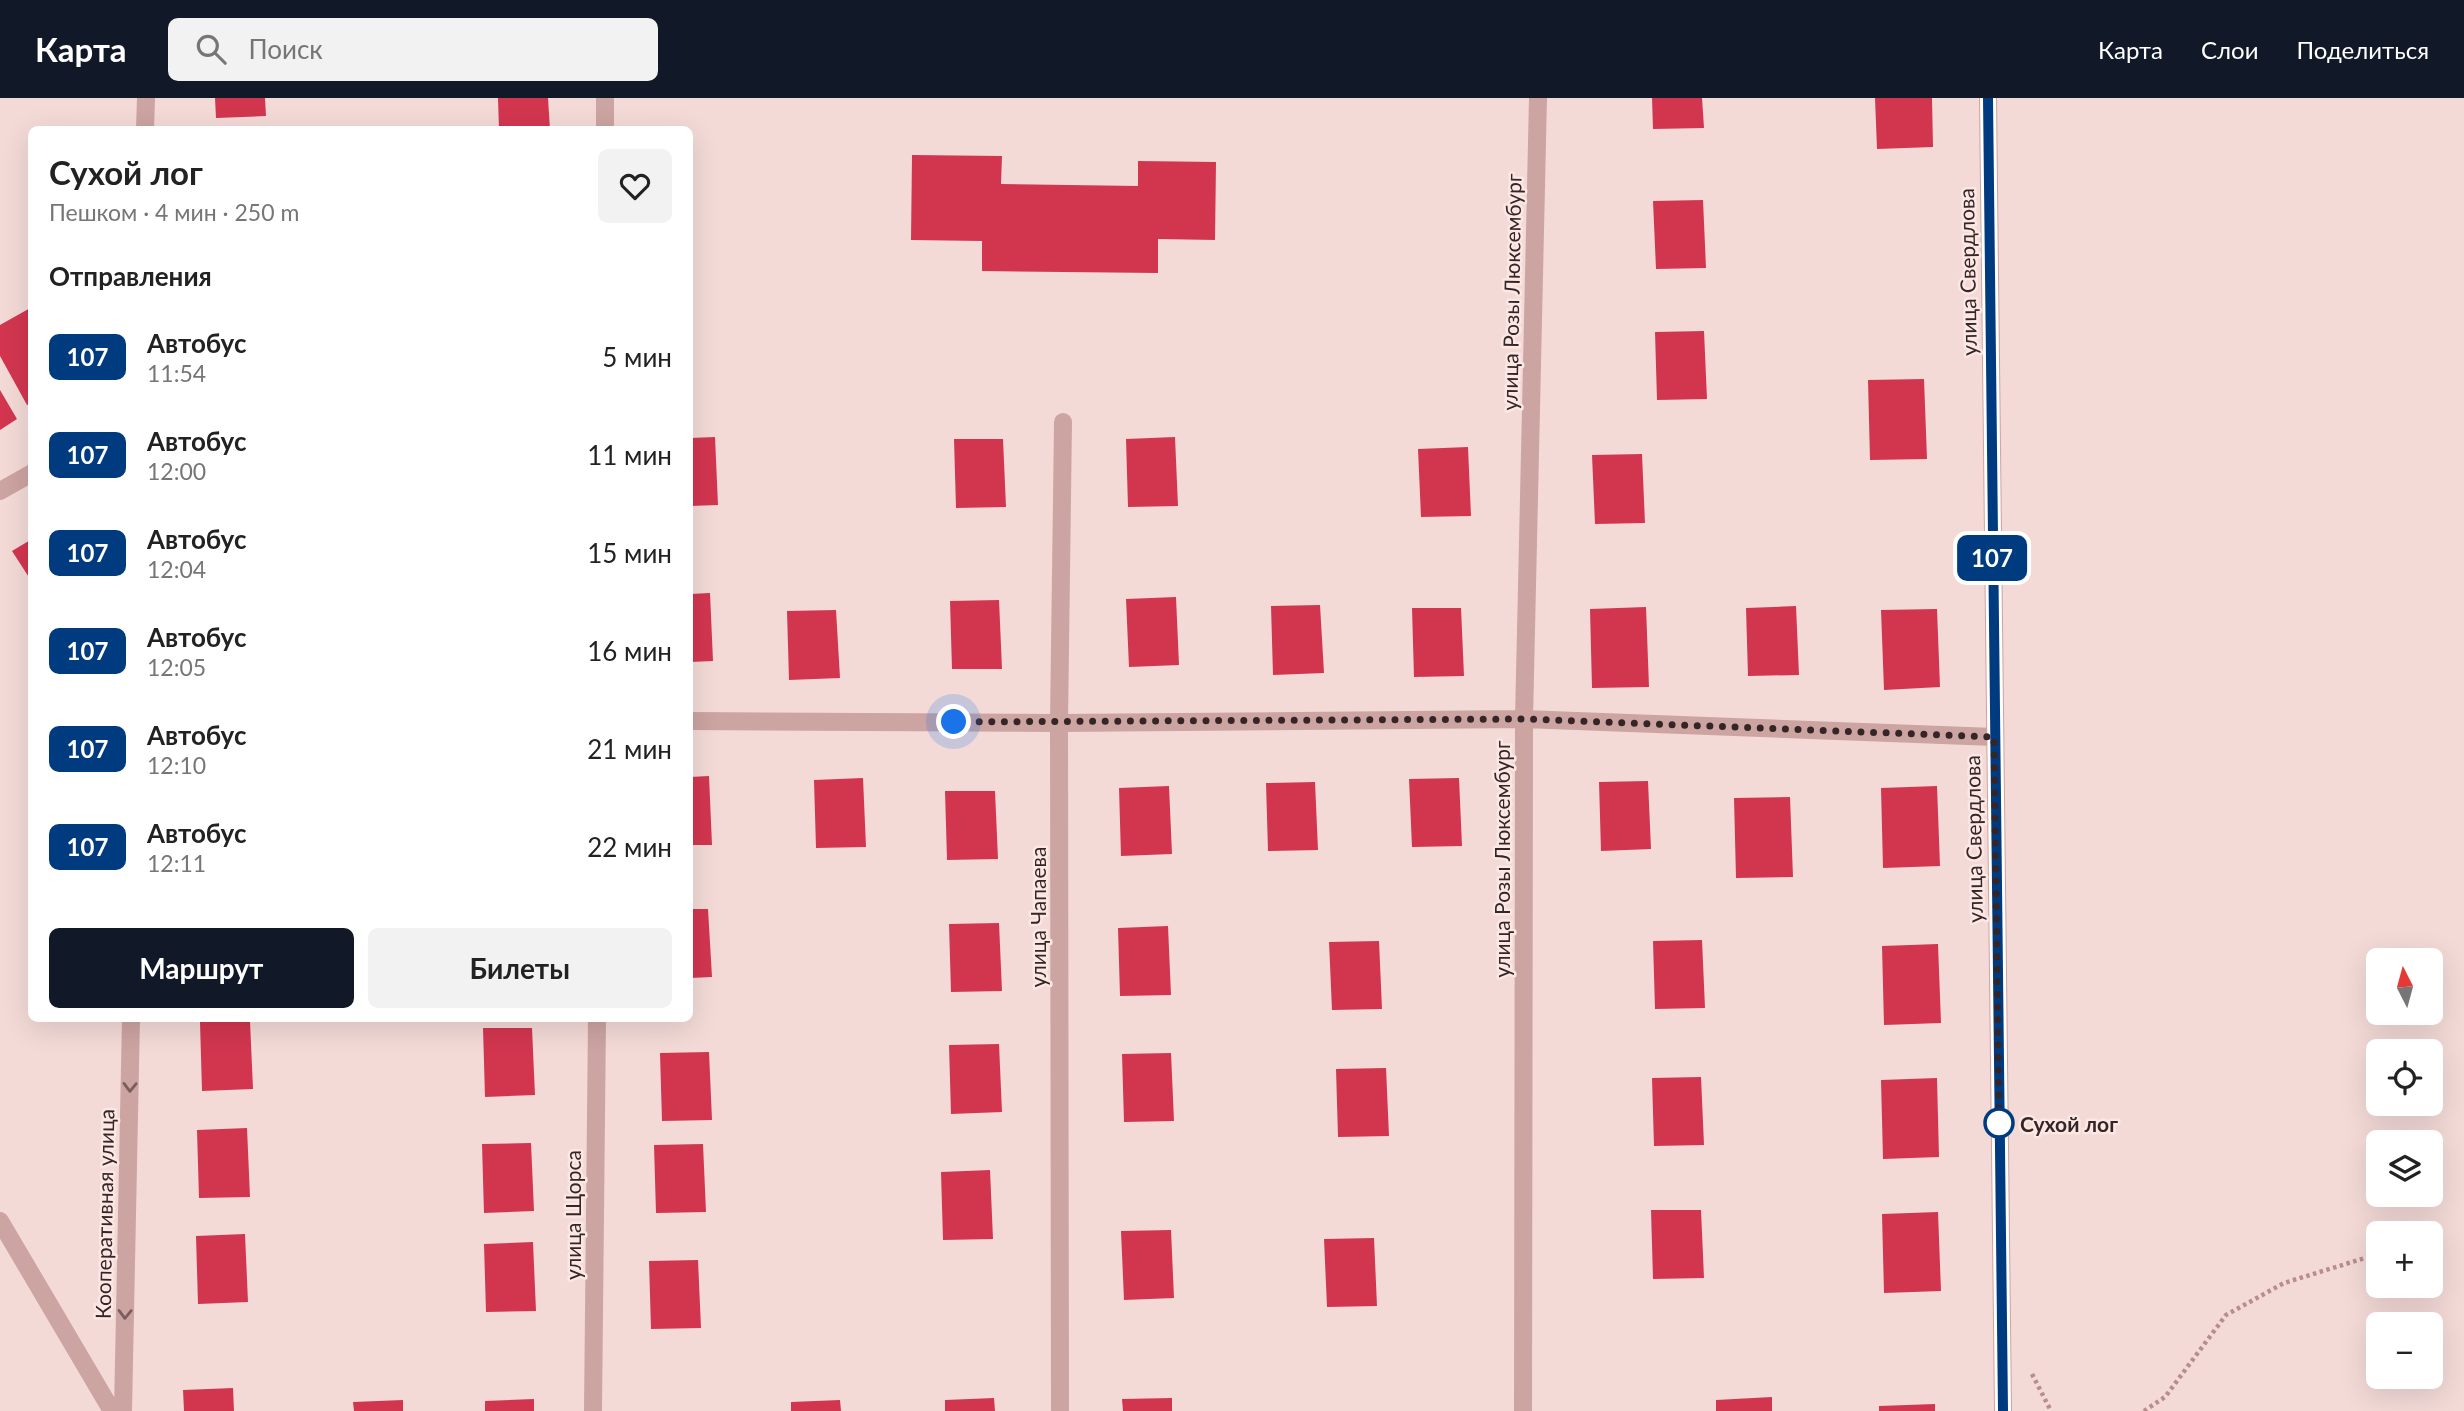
<!DOCTYPE html>
<html lang="ru">
<meta charset="utf-8">
<style>
:root{--surface:#fff;--page:#f2f2f2;--text:#222;--muted:#767676;--accent:#111827}
body{margin:0;font-family:Lato,sans-serif;background:var(--page);color:var(--text);height:100vh;display:flex;flex-direction:column;font-size:26px;white-space:nowrap}
*{box-sizing:border-box;margin:0}
p{font-size:23px;color:var(--muted)}
.icon{flex:none;width:38px;height:38px;fill:none;stroke:currentColor;stroke-width:2;stroke-linecap:round;stroke-linejoin:round}
.map{position:relative;flex:1;overflow:hidden}
.drawer{position:absolute;left:28px;top:28px;width:665px;height:896px;display:flex;flex-direction:column;background:var(--surface);border-radius:10px;box-shadow:0 7px 28px #0002}
.drawer>*{flex:none}
.badge{padding:0 14px;border-radius:10px;font-size:24px;line-height:46px}
.needle{width:46px;rotate:354deg}
.fabs{position:absolute;left:2366px;top:850px;display:grid;gap:14px}
.fabs a{display:grid;place-items:center;width:77px;height:77px;border-radius:10px;background:var(--surface);box-shadow:0 7px 28px #0002;font-size:35px}
.you{position:absolute;width:35px;height:35px;margin:-18px;border:5px solid #fff;border-radius:50%;background:#1a73e8;box-shadow:0 0 0 10px #1a73e833}
.map>.badge{position:absolute;translate:-50% -50%;box-shadow:0 0 0 4px #fff}
h2{padding:0 21px;font-size:26px;line-height:63px}
.round{display:grid;place-items:center;flex:none;width:74px;height:74px;border-radius:10px;background:var(--page)}
.overview{display:flex;align-items:center;justify-content:space-between;height:119px;padding:0 21px}
h1{font-size:33px;font-weight:700;line-height:52px}
.cta{display:flex;gap:14px;margin-top:auto;padding:14px 21px}
.cta a{flex:1;height:80px;border-radius:10px;background:var(--accent);color:#fff;font-size:28px;font-weight:700;line-height:80px;text-align:center}
.cta a+a{background:var(--page);color:var(--text)}
ul{padding:0;list-style:none}
li{display:flex;align-items:center;gap:21px;height:98px;padding:0 21px}
li div{flex:1}
li b{display:block;font-size:26px}
li em{font-style:normal}
li .badge{min-width:77px;font-weight:700;text-align:center}
header{display:flex;align-items:center;gap:42px;box-sizing:border-box;height:98px;padding:0 35px;background:var(--accent);color:#fff}
header strong{font-size:33px}
nav{display:flex;gap:38px;margin-inline-start:auto;font-size:24px}
.search{width:490px;height:63px;background:var(--page);display:flex;align-items:center;gap:18px;box-sizing:border-box;padding:0 24px;border-radius:10px;color:var(--muted);font-size:26px}
.map>svg:first-child{display:block}
.building{fill:#d2364f}
.lines{fill:none;stroke-linecap:round;stroke-linejoin:round}
.path{stroke:#b88d8c;stroke-width:4.5;stroke-dasharray:3.5 3.5;stroke-linecap:butt}
.minor{stroke:#cca4a2;stroke-width:18}
.oneway{stroke:#7a5e5e}
.line-casing{stroke:#fff;stroke-width:16}
.line{stroke:#003b80;stroke-width:10}
.walk{stroke:#362527;stroke-width:7;stroke-dasharray:0 12.6}
.stop-dot{fill:#fff;stroke:#003b80;stroke-width:3.5}
.labels{text-anchor:middle;dominant-baseline:central;stroke-width:5;stroke-linejoin:round;paint-order:stroke}
.street-label{font-size:21px;fill:#362527;stroke:#fbe7e3}
.stop-label{font-size:21px;font-weight:bold;fill:#362527;stroke:#fbe7e3;text-anchor:start}
</style>
<header>
<strong>Карта</strong>
<div class="search"><svg class="icon" aria-label="search" viewBox="0 0 24 24"><circle cx="10" cy="10" r="6"/><path d="M15 15l6 6"/></svg>Поиск</div>
<nav><a>Карта</a><a>Слои</a><a>Поделиться</a></nav>
</header>
<div class="map">
<svg width="2464" height="1313" viewBox="0 0 2464 1313">
<rect width="100%" height="100%" fill="#f3dad7"/>
<!-- building -->
<path class="building" d="M215,0H265L266,18L216,20Z
M498,0H548L550,32H499Z
M1652,0H1702L1704,30L1653,31Z
M1875,0H1932L1933,49L1877,51Z
M912,57L1002,58L1001,86L1138,88V63L1216,64L1215,142L1158,141V175L982,173V143L911,142Z
M1703,102L1706,170L1656,171L1653,103Z
M32,209V305L27,307L0,258V227Z
M1704,233L1707,301L1657,302L1655,234Z
M1924,281L1927,361L1870,362L1868,282Z
M0,292L17,321L0,332Z
M715,339L718,407L690,408V340Z
M1175,339L1178,408L1128,409L1126,341Z
M954,341H1003L1006,409L956,410Z
M1468,349L1471,418L1421,419L1418,351Z
M1642,356L1645,425L1595,426L1592,357Z
M32,441V484L12,453Z
M710,495L713,563L690,564V496Z
M1176,499L1179,567L1129,569L1126,501Z
M999,502L1002,571H952L950,503Z
M1320,507L1324,575L1273,577L1271,508Z
M1796,508L1799,577L1748,578L1746,510Z
M1646,509L1649,589L1592,590L1590,511Z
M1412,510H1461L1464,578L1414,579Z
M1937,511L1940,589L1884,592L1881,512Z
M836,512L840,580L789,582L787,513Z
M709,678L712,747H690V679Z
M863,680L866,749L816,750L814,682Z
M1459,680L1462,748L1412,749L1409,681Z
M1648,683L1651,751L1601,753L1599,684Z
M1315,684L1318,752L1268,753L1266,685Z
M1169,688L1172,756L1121,758L1119,690Z
M1937,688L1940,768L1883,770L1881,690Z
M945,693H995L998,761L947,762Z
M1790,699L1793,779L1736,780L1734,700Z
M690,811H708L712,879L690,880Z
M999,825L1002,893L951,894L949,826Z
M1168,828L1171,897L1120,898L1118,830Z
M1702,842L1705,910L1655,911L1653,843Z
M1379,843L1382,911L1332,912L1329,844Z
M1938,846L1941,925L1884,927L1882,848Z
M250,923L253,991L202,993L200,924Z
M483,930H532L535,997L485,999Z
M999,946L1002,1014L951,1016L949,947Z
M709,954L712,1022L662,1023L660,955Z
M1171,955L1174,1023L1124,1024L1122,956Z
M1386,970L1389,1038L1338,1039L1336,971Z
M1701,979L1704,1047L1654,1048L1652,980Z
M1937,980L1939,1059L1883,1061L1881,982Z
M247,1030L250,1099L199,1100L197,1032Z
M531,1045L534,1113L484,1115L482,1046Z
M703,1046L706,1114L656,1115L654,1047Z
M990,1072L993,1141L943,1142L941,1074Z
M1651,1112H1701L1704,1180L1653,1181Z
M1938,1114L1941,1193L1884,1195L1882,1116Z
M1171,1132L1174,1200L1124,1202L1121,1133Z
M245,1136L248,1204L198,1206L196,1138Z
M1374,1140L1377,1208L1327,1209L1324,1141Z
M533,1144L536,1213L486,1214L484,1146Z
M698,1162L701,1230L651,1231L649,1163Z
M233,1290L234,1313H184L183,1292Z
M1772,1299V1313H1716V1302Z
M994,1300L995,1313H945V1302Z
M1172,1300V1313H1123L1122,1301Z
M534,1301V1313H485V1303Z
M403,1302V1313H354L353,1304Z
M840,1302L841,1313H791V1304Z
M1935,1306V1313H1879V1308Z"/>
<g class="lines">
<!-- path -->
<path class="path" d="M2032,1276L2051,1313
M2144,1313L2165,1299L2226,1217L2284,1185L2378,1156"/>
<!-- minor -->
<path class="minor" d="M1988,0L2003,1313
M145,32L146,0
M605,32V0
M0,393L32,375
M690,623L1059,625L1524,621L1994,639
M0,1123L112,1313
M123,1313L131,920
M593,1313L597,920
M1060,1313L1059,625L1063,324
M1523,1313L1524,621L1538,0"/>
</g>
<!-- one-way arrows -->
<defs><path id="oneway-chevron" d="M-2-3.5L2.5 0L-2 3.5" fill="none" stroke-width="1.6" stroke-linecap="round" stroke-linejoin="round" transform="scale(1.75)"/></defs>
<g class="oneway">
<use href="#oneway-chevron" transform="translate(130 989) rotate(91)"/>
<use href="#oneway-chevron" transform="translate(125 1216) rotate(91)"/>
</g>
<g class="lines">
<defs>
<path id="line" d="M1988,0L2003,1313"/>
</defs>
<!-- line casing -->
<use href="#line" class="line-casing"/>
<!-- line -->
<use href="#line" class="line"/>
<!-- walk -->
<path class="walk" d="M954,624L1524,621L1994,639L1999,1025"/>
</g>
<!-- markers -->
<circle class="stop-dot" cx="1999" cy="1025" r="14"/>
<g class="labels">
<!-- street labels -->
<g class="street-label">
<text transform="translate(1967 174) rotate(-91)">улица Свердлова</text>
<text transform="translate(1511 194) rotate(-89)">улица Розы Люксембург</text>
<text transform="translate(1973 741) rotate(-91)">улица Свердлова</text>
<text transform="translate(1501 761) rotate(-90)">улица Розы Люксембург</text>
<text transform="translate(1037 819) rotate(-90)">улица Чапаева</text>
<text transform="translate(104 1116) rotate(-89)">Кооперативная улица</text>
<text transform="translate(572 1117) rotate(-90)">улица Щорса</text>
</g>
<!-- stop labels -->
<g class="stop-label">
<text x="2020" y="1025">Сухой лог</text>
</g>
</g>
</svg>
<div class="fabs">
<a><svg class="needle" viewBox="-14 -14 28 28"><path d="M0-13l5 13h-10z" fill="#e53935"/><path d="M0 13l5-13h-10z" fill="#767676"/></svg></a>
<a><svg class="icon" aria-label="locate" viewBox="0 0 24 24"><circle cx="12" cy="12" r="6"/><path d="M12 2v4M12 18v4M2 12h4M18 12h4"/></svg></a>
<a><svg class="icon" aria-label="layers" viewBox="0 0 24 24"><path d="M12 4l9 5-9 5-9-5zM3 14l9 5 9-5"/></svg></a>
<a>+</a>
<a>−</a>
</div>
<div class="you" style="left:954px;top:624px"></div>
<b class="badge" style="left:1992px;top:460px;background:#003b80;color:#fff">107</b>
<section class="drawer">
<div class="overview"><div><h1>Сухой лог</h1><p>Пешком · 4 мин · 250 m</p></div><a class="round"><svg class="icon" aria-label="heart" viewBox="0 0 24 24"><path d="M12 20l-8-8c-3-5 5-10 8-4 3-6 11-1 8 4z"/></svg></a></div>
<h2>Отправления</h2>
<ul>
<li><span class="badge" style="background:#003b80;color:#fff">107</span><div><b>Автобус</b><p>11:54</p></div><em>5 мин</em></li>
<li><span class="badge" style="background:#003b80;color:#fff">107</span><div><b>Автобус</b><p>12:00</p></div><em>11 мин</em></li>
<li><span class="badge" style="background:#003b80;color:#fff">107</span><div><b>Автобус</b><p>12:04</p></div><em>15 мин</em></li>
<li><span class="badge" style="background:#003b80;color:#fff">107</span><div><b>Автобус</b><p>12:05</p></div><em>16 мин</em></li>
<li><span class="badge" style="background:#003b80;color:#fff">107</span><div><b>Автобус</b><p>12:10</p></div><em>21 мин</em></li>
<li><span class="badge" style="background:#003b80;color:#fff">107</span><div><b>Автобус</b><p>12:11</p></div><em>22 мин</em></li>
</ul>
<div class="cta"><a>Маршрут</a><a>Билеты</a></div>
</section>
</div>
